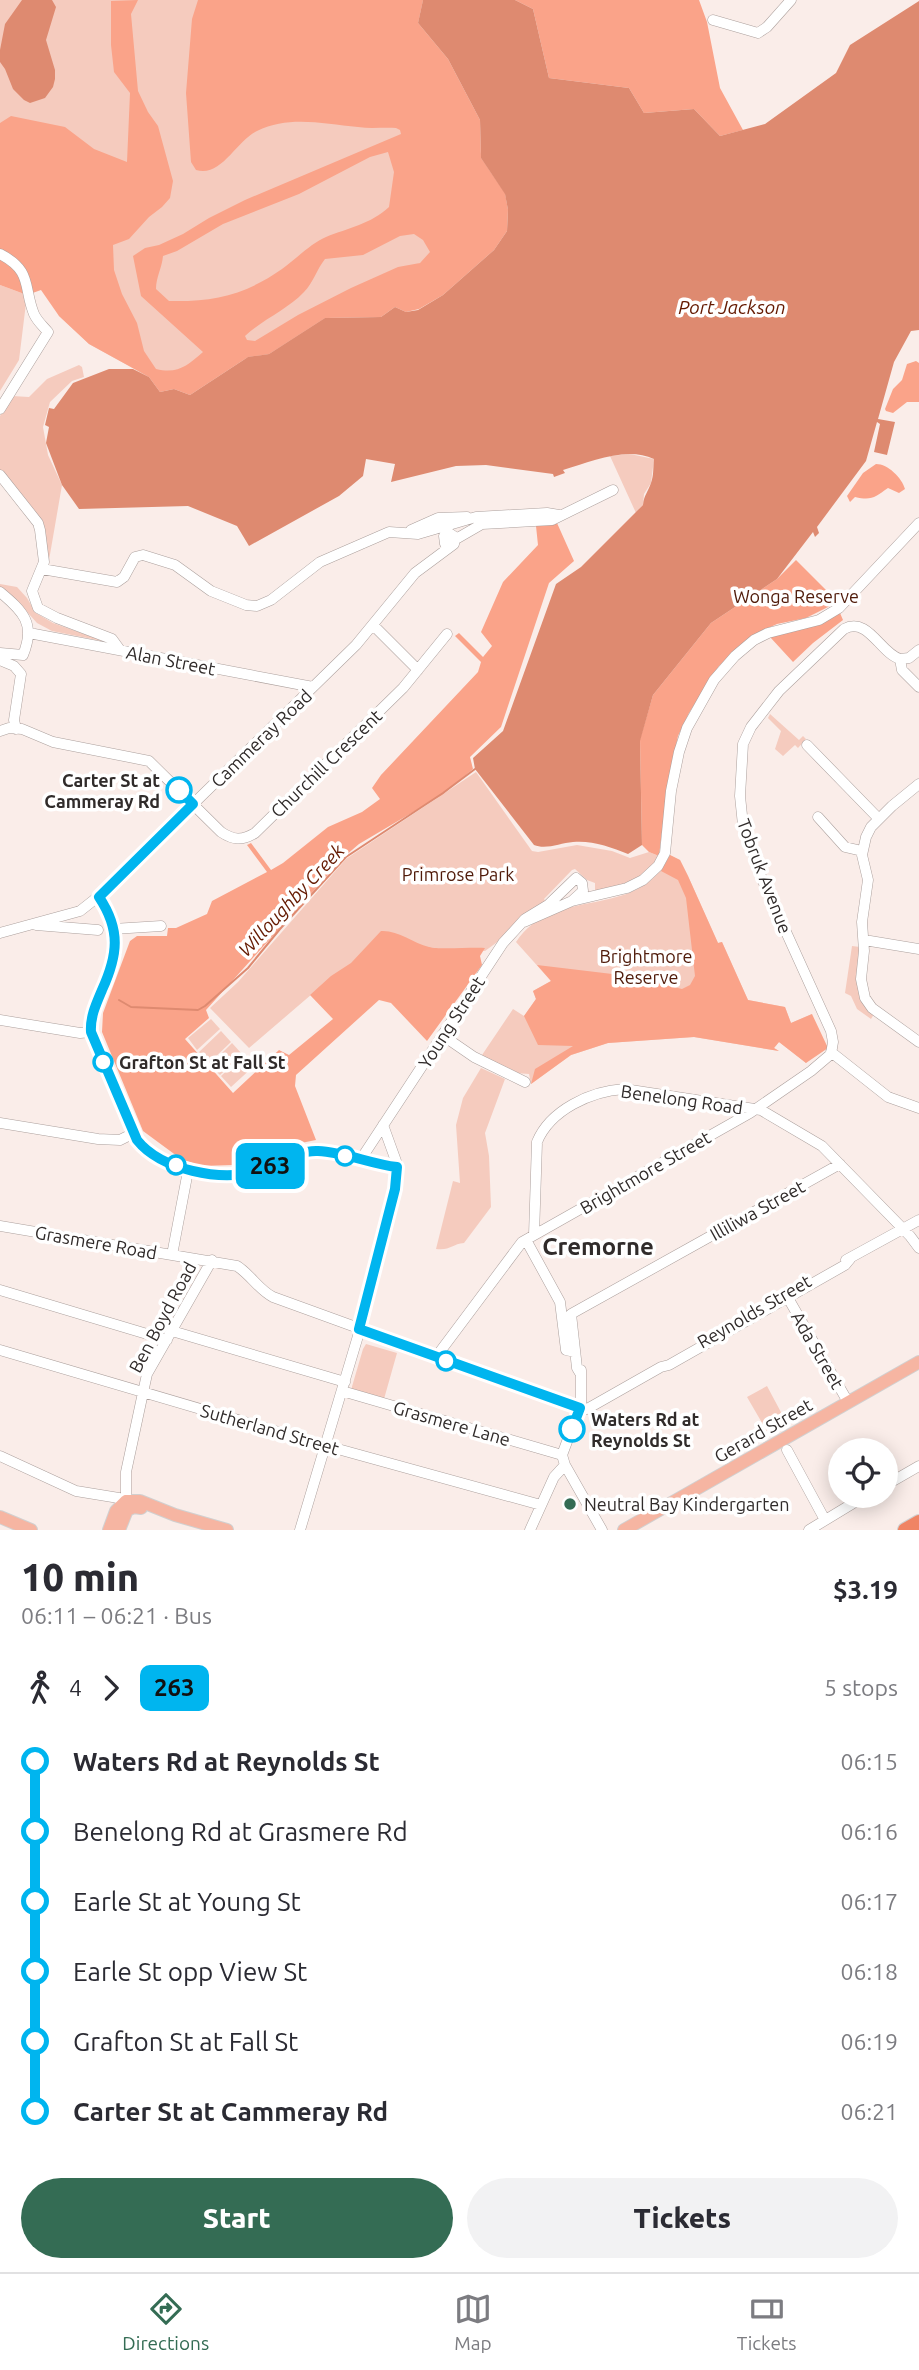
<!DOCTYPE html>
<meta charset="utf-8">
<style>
:root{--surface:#fff;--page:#f2f2f3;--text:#2b2b33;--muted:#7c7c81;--line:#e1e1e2;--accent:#346c54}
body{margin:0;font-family:Ubuntu,sans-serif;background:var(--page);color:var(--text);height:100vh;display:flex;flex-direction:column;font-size:26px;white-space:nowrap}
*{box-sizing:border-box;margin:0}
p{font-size:23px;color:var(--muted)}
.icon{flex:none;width:38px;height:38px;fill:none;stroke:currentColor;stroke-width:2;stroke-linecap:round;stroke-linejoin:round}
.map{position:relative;height:1530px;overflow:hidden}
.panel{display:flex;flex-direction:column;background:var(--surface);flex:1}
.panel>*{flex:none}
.badge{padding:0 14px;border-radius:10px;font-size:24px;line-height:46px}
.fabs{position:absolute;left:828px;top:1438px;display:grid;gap:14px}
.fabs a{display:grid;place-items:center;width:70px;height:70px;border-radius:50%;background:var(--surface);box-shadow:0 4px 18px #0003;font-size:35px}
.map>.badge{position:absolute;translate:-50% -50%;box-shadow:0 0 0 4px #fff}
.legs{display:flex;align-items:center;gap:10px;height:77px;padding:0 21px;font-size:23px}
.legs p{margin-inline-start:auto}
.head{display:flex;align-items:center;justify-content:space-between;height:119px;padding:0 21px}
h1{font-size:38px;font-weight:800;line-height:52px}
.cta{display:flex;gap:14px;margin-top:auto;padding:14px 21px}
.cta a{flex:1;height:80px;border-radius:42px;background:var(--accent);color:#fff;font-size:28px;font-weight:800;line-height:80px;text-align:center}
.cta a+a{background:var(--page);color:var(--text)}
ul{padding:0 21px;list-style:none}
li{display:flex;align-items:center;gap:24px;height:70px;font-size:26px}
li i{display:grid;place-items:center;width:10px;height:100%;margin:0 9px;background:currentColor}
li i::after{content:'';width:18px;height:18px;margin:-9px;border:5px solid;border-radius:50%;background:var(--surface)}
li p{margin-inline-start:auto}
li:first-child i{background:linear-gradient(#0000 50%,currentColor 0)}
li:last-child i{background:linear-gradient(currentColor 50%,#0000 0)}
.tabs{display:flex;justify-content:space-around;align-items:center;height:98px;border-top:2px solid var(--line);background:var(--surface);font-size:19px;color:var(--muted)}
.tabs a{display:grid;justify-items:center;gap:4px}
.tabs .active{color:var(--accent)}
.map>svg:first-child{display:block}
.green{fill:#f5cbbe}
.forest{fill:#faa389;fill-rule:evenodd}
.water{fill:#de8a70}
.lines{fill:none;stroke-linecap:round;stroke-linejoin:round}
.stream{stroke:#de8a70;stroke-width:2}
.minor-casing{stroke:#aca09d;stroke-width:11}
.major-casing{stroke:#d1d0d0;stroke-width:14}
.highway-casing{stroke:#d1d0d0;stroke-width:16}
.minor{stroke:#fff;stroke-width:10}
.major{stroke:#f6b5a2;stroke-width:12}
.highway{stroke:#f08464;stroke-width:14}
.line-1-casing{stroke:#fff;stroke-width:16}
.line-1{stroke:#00b5ef;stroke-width:10}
.stop-1-dot{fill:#fff;stroke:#00b5ef;stroke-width:3.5}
.poi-dot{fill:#346c54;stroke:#fff;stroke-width:2.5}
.labels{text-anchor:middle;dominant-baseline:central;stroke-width:7;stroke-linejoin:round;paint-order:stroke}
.park-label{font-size:18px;fill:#501b0a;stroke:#fff}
.street-label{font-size:18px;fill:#302b2a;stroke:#fff}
.stop-label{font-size:18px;font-weight:bold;fill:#302b2a;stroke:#fff;text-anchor:start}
.poi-label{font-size:18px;fill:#302b2a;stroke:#fff;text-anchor:start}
.water-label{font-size:19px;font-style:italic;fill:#641900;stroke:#fff}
.district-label{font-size:24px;font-weight:bold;fill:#302b2a;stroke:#fff}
</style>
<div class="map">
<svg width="919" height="1530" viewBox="0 0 919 1530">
<rect width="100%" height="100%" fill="#faede9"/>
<!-- green -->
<path class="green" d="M0,0H423L418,23L508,210L269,354L149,377L89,344L59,316L47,282L0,235Z
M0,285L27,295L19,360L0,391Z
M79,365L82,367L84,377L72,381L50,402L43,427L48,455L62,485L48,566L42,526L0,472V416L12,396L29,397L47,379Z
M630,454L654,459L651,483L644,494L643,505L636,513L610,456Z
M0,584L17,587L27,598L36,613L53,623L107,642L52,631L37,623L18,602L0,587Z
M770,714L799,740L803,736L806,739L798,748L795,745L783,756L775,749L781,731L768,718Z
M476,772L532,851L538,852L577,845L612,851L630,858L649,852L659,856C649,881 618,885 595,891V883L587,880L575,869L572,870L544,899L548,905L485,951L461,949L431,951L374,942L366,955L312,994L249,1048L210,1008L238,982L346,859Z
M670,855L680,860L688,876L718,943L722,942L748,1000L785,1007L791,1023L812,1014L806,1063L779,1042L774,1048L779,1051L694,1037L608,1043L571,1055L531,1084L529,1074L516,1073L480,1058L513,1009L524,1016L536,999L533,991L551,981L516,942C556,883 637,923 670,855Z
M852,946L860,947C859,973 851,997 874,1014L871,1019L857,1009L851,996L845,993Z
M211,1019L220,1029L197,1050L188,1038Z
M221,1031L231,1042L209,1063L199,1052Z
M232,1043L242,1054L220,1075L210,1065Z
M244,1055L254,1066L231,1087L221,1076Z
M481,1068L505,1079L485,1133L489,1156L491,1207L464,1243C452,1244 450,1251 436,1249L453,1181L460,1183L456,1125L463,1098Z
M366,1344L397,1353L384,1399L351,1390L363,1349Z
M767,1386L783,1416L796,1410L799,1416L768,1433L747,1397Z"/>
<!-- forest -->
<path class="forest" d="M138,0L131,14L138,91L148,112L158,126L173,181L170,198L162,207L149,217L129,239L113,245L114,270L122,294L137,323L144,351L156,369C178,374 187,366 203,352L141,296L133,256L145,248L159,245L183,234L209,218L245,200L401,134L400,130L396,128C384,127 371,129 358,127C323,124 290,115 257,131C236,141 221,178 196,170L191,162L186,93L192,19L198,0H423L418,23L448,59L480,120L481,158L505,193L508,210L507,231L494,250L443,295L419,309L406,312L395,307L381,317L325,318L269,354L248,357L190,395L174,389L160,392L149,377L89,344L59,316L41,290L27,295L0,285V123L11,116L65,127L94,149L127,162L130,93L114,72L111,45V1ZM388,152L394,172L389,207C371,224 348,228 326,237C310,244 296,259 282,269C245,295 214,302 169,301L156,289C156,277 162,268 163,256L177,251L223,224L299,194L370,157ZM414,234L423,240L430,252L420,263L398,267L351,288L298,315L255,341L247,340L245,336C263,319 287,310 304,292C313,283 317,269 325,259L363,255L400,236Z
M515,0H699L707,22L720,88L743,130L720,136L694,109L644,113L629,88L549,78L533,9Z
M916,361L919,363V402H907L893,413L886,411L885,409L893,389L902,380L907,364Z
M876,464C888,464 902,478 905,489L899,493L888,488C875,497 872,501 855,497L850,502L847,496L863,473Z
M557,523L574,561L549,583L501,727L470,757L473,769L442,795L359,844L345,856L206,1010L209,1018L185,1039L233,1093L279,1050L289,1055L333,1019L310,995L331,976L351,963L381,931C398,930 413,943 429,947C439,950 471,947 485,948L480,956L482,965L427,1041L391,1003L379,1000L296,1075L295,1086L316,1140L291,1145L260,1158L234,1165L201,1166L181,1159L143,1131L102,1032L103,1013L130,941L137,936H167L168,928H176L207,914L212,901L267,872L247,845L251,843L271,870L283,863L328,827L362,812L380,799L372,788L381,775L478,672L481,662L455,636L459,633L483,657L492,646L481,632L503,582L538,545L536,526Z
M796,560L838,602L806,618L777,624L751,636L719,666L689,713L678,736L667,790L659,856L649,852L642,845L640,739L653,695L711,623L777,579Z
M840,613L843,620L813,643L793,662L770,637Z
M670,855L680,860L688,876L718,943L722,942L748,1000L785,1007L791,1023L812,1014L828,1048L806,1063L779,1042L774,1048L779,1051L694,1037L608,1043L571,1055L531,1084L535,1069L573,1046L538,1045L524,1016L536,999L533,991L551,981L537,965L629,976L682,989L690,985L695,976L686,898L678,880L661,871Z"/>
<!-- water -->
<path class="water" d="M22,0H52L56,7L46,40L55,70V79L53,87L45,98L30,103L24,100L13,89L5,69L0,62V50L5,24Z
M423,0H515L533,9L549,78L629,88L644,113L694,109L720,136L765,124L836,73L850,45L919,1V330L911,331L894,362L878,419L895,422L887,455L874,452L880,424L877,422L866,461L817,527L819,533L815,537L813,532L777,579L711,623L653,695L640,741L642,845L628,854C611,847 591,840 573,842C560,843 546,850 534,845L475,769L473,758L503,731L556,584L581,567L643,505C644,495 648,492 651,483C654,475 653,467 654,459C626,446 591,462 563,470L565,473L554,477L553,474L486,465L456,466L391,482L395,464L366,459L363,476L339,496L249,546L237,526L188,506L79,509L62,485L46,443L49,427L45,425L49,408L54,409L73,383L109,369H133L149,377L160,392L174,389L190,395L248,357L269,354L325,318L381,317L395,307L406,312L418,310L443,295L494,250L507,231L508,210L505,194L481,158L480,120L448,59L418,23Z"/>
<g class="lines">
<!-- stream -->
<path class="stream" d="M119,1000L131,1007L198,1010L205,1006L248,968L280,929L346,857L443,793L475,769"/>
<defs>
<path id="minor" d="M713,20L758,33L767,27L791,0
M0,254C33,271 23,287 34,314C37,321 43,326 48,332L0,409
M0,475L38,523L40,530L44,562L32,591L38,608L57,618L112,639L120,650
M411,530L438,518L467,517
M456,539L482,524L552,520L613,490
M42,569L117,582L124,577L135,557L143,555L175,565L211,591L246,605L257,606L271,600L320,562L389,532L418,534L476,517L547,513L559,515
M0,592C23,611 36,624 23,655L0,653
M373,625L418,670
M29,633L313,687
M900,659L902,670L919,687
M900,659L909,658L919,650
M0,660L14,666L21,674L14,720L16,729
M0,731L9,728L22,729L53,742L149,761L221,832C233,840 242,841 255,833L403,688L447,634
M807,745L879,819
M919,784L892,806L871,827L866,837L862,855L868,880L862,922L864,951L861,979L865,998L872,1008L919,1042
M818,817L845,847L862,851
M99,896L113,929L116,953L92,1014L91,1032L134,1133C152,1169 219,1182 256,1171C275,1165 296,1150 317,1151C344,1152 370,1164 397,1167
M572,901L627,888L643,880L658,866L665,853L671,791L679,752L687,728L714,680L735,656L754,640L768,633L819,620L839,608L919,523
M36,925L98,930
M113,929L161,926
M0,933L80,911L99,896L356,645L415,573L454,544L455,537L449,533L444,536L445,544L450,546
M864,940L919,949
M0,1020L80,1033L91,1032
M442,1035L474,1057L525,1082
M831,1052L888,1097L919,1108
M0,1123L98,1139L120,1140L134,1133
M361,1159L503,943L525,919L548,905L576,878L582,883L583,891L572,901L524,922
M0,1226L237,1266C251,1275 259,1290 273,1297L573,1406L587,1409L661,1367L669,1365L845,1265L850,1259
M534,1235L537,1142C550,1110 591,1091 624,1089L761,1110L822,1146L910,1236L919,1248
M526,1240L560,1302L566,1350L575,1352
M172,1255L188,1171
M846,1260L919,1220
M0,1290L167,1340
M788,1298L848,1402
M172,1331L345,1382
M0,1350L316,1443L541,1505
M436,1357L522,1242L750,1113L811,1071L831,1054L833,1042L831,1031L762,879L743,825L740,796L743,744L751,727L779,691L844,629C868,616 880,653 900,659
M581,1370V1404L562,1455L565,1465L602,1530
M580,1373L577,1368L571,1314L840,1164
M342,1391L562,1455
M787,1450L825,1520
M0,1456L76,1491L131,1500
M886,1485L919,1466
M126,1501V1472L147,1374L212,1260
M300,1530L358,1336L397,1179L396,1161L383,1125
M530,1530L554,1477L565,1465
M809,1530L865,1496"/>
<path id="major" d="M126,1501H140L175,1515L227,1530
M0,1517L31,1530
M109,1530L116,1511L126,1501
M119,1530L127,1510L134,1507L141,1508
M624,1530L919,1362"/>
<path id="highway" d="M905,1530L919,1522"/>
</defs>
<!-- minor casing -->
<use href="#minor" class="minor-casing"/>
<!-- major casing -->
<use href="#major" class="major-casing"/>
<!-- highway casing -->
<use href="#highway" class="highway-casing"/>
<!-- minor -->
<use href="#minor" class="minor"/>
<!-- major -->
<use href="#major" class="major"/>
<!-- highway -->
<use href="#highway" class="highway"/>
</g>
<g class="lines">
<defs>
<path id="line-1" d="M179,790L193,804L99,897C121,930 118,955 102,990C96,1004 90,1017 91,1032L137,1140C161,1170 221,1182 257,1171C276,1165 297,1150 318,1151C345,1152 370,1164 397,1167L395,1189L359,1329L580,1408L572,1429"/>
</defs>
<!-- line-1 casing -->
<use href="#line-1" class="line-1-casing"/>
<!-- line-1 -->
<use href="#line-1" class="line-1"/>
</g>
<!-- markers -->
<g class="stop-1-dot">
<circle cx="179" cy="790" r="12"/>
<circle cx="103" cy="1062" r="9"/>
<circle cx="345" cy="1156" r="9"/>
<circle cx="176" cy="1165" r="9"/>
<circle cx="446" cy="1361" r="9"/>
<circle cx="572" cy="1429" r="12"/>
</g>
<circle class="poi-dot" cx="570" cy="1504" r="7"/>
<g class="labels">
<!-- park labels -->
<g class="park-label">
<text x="796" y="596">Wonga Reserve</text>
<text x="458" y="874">Primrose Park</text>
<text x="646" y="956">Brightmore<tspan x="646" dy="21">Reserve</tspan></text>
</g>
<!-- street labels -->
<g class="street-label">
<text transform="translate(171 660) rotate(11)">Alan Street</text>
<text transform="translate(261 738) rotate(-44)">Cammeray Road</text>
<text transform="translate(326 763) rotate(-44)">Churchill Crescent</text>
<text transform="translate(765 876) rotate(69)">Tobruk Avenue</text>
<text transform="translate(451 1022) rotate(-57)">Young Street</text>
<text transform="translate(682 1099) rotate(8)">Benelong Road</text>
<text transform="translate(645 1172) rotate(-30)">Brightmore Street</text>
<text transform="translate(757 1210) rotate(-29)">Illiliwa Street</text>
<text transform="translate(96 1242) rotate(10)">Grasmere Road</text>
<text transform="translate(754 1311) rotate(-30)">Reynolds Street</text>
<text transform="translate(162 1317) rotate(-62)">Ben Boyd Road</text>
<text transform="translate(818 1350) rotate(60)">Ada Street</text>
<text transform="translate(452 1423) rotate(16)">Grasmere Lane</text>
<text transform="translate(270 1429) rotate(16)">Sutherland Street</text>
<text transform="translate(763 1430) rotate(-30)">Gerard Street</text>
</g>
<!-- stop labels -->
<g class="stop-label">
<text x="160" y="780" text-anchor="end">Carter St at<tspan x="160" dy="21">Cammeray Rd</tspan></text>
<text x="119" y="1062">Grafton St at Fall St</text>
<text x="591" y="1419">Waters Rd at<tspan x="591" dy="21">Reynolds St</tspan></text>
</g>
<!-- poi labels -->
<g class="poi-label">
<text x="584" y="1504">Neutral Bay Kindergarten</text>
</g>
<!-- water labels -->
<g class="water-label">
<text x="732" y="307">Port Jackson</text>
<text transform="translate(291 900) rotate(-47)">Willoughby Creek</text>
</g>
<!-- district labels -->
<g class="district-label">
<text x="598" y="1246">Cremorne</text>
</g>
</g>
</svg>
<div class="fabs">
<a><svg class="icon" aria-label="locate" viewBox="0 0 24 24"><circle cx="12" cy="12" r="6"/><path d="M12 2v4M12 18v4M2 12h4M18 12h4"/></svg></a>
</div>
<b class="badge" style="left:270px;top:1166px;background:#00b5ef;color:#111">263</b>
</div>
<section class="panel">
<div class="head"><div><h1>10 min</h1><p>06:11 – 06:21 · Bus</p></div><b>$3.19</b></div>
<div class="legs"><svg class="icon" aria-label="walk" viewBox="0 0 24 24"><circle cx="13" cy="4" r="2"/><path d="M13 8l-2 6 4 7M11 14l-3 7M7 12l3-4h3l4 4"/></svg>4<svg class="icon" aria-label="forward" viewBox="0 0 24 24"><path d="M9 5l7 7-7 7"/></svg><b class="badge" style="background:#00b5ef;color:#111">263</b><p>5 stops</p></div>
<ul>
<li><i style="color:#00b5ef"></i><b>Waters Rd at Reynolds St</b><p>06:15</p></li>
<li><i style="color:#00b5ef"></i><span>Benelong Rd at Grasmere Rd</span><p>06:16</p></li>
<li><i style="color:#00b5ef"></i><span>Earle St at Young St</span><p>06:17</p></li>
<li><i style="color:#00b5ef"></i><span>Earle St opp View St</span><p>06:18</p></li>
<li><i style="color:#00b5ef"></i><span>Grafton St at Fall St</span><p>06:19</p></li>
<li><i style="color:#00b5ef"></i><b>Carter St at Cammeray Rd</b><p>06:21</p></li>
</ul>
<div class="cta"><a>Start</a><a>Tickets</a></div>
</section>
<nav class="tabs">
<a class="active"><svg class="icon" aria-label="directions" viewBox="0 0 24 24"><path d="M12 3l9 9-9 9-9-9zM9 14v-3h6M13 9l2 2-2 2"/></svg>Directions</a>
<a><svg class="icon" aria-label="map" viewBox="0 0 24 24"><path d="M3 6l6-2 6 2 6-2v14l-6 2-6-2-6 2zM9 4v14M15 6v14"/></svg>Map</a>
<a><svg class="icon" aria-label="tickets" viewBox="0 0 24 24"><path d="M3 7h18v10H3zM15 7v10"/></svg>Tickets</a>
</nav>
